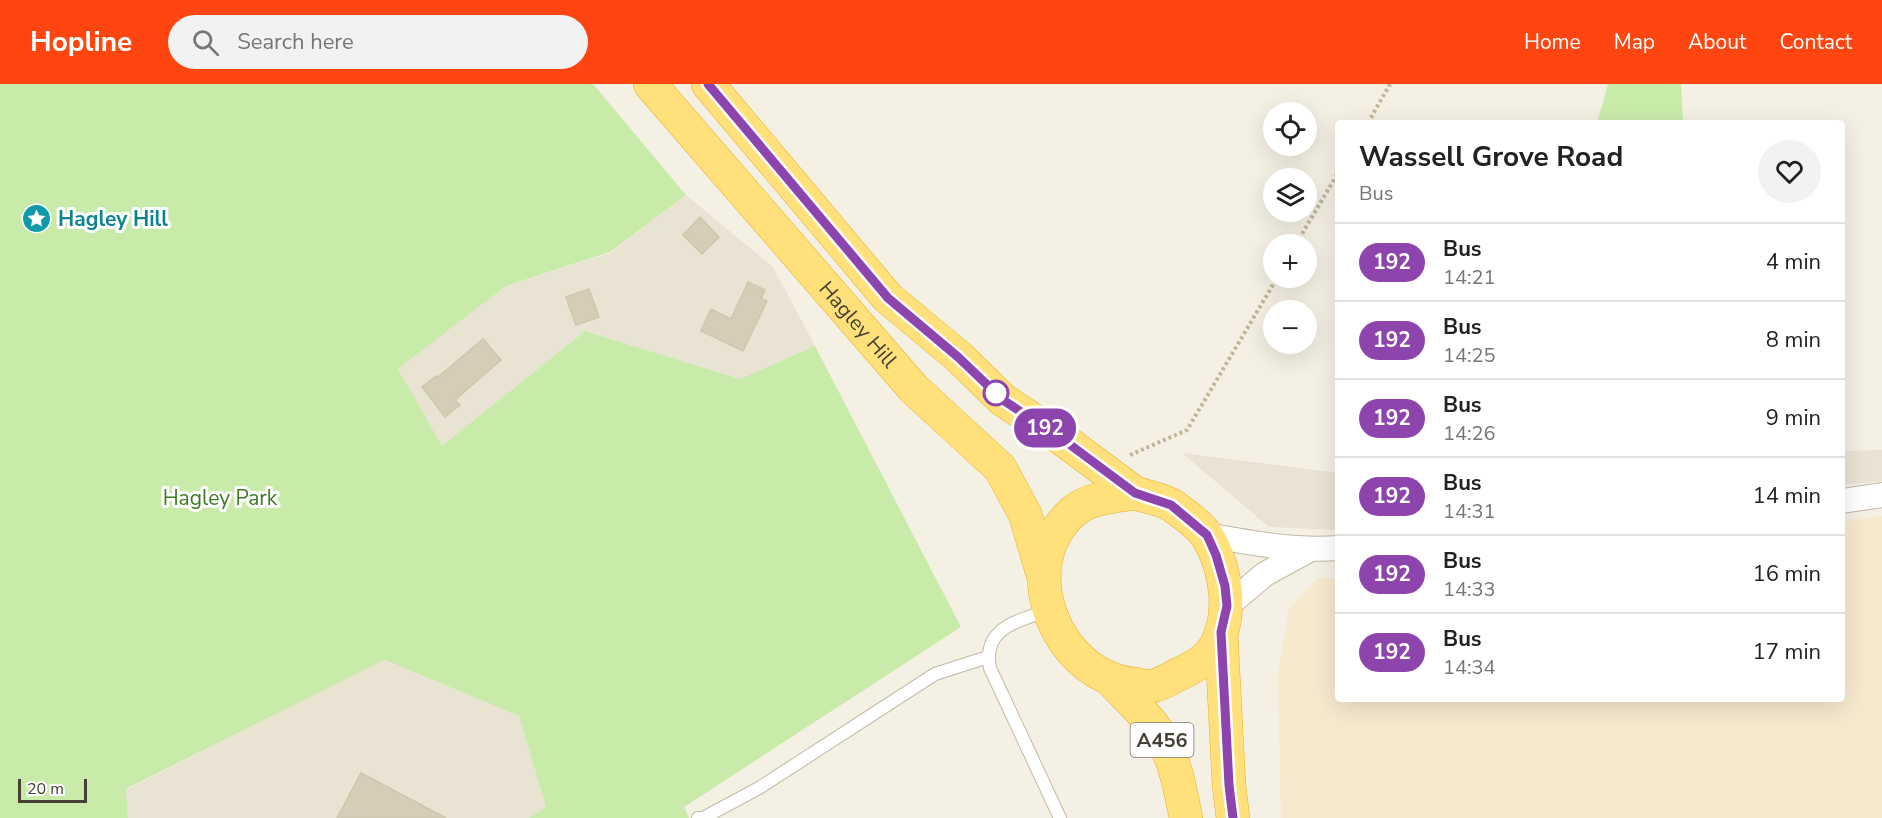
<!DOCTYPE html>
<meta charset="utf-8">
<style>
:root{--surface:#fff;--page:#f2f2f2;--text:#222;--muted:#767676;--line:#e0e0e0;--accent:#ff4510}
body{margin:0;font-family:"Nunito Sans",sans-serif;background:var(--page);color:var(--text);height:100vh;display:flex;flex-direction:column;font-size:22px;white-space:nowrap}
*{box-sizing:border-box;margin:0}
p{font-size:20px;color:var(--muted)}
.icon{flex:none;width:33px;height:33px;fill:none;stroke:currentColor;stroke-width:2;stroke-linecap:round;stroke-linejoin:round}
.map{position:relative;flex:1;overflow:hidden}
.drawer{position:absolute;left:1335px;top:36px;width:510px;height:582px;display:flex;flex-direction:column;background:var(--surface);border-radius:6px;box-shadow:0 6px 24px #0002}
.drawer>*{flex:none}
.badge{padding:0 12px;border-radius:20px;font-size:21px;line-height:39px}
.fabs{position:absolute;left:1263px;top:18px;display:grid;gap:12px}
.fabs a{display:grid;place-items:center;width:54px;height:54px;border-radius:50%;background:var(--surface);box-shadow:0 6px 24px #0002;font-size:30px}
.scale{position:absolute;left:18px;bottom:15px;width:69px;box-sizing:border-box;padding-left:6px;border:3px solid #464034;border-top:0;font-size:16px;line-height:21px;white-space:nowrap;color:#464034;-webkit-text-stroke:4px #fff;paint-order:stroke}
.map>.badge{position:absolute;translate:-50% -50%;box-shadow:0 0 0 3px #fff}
.round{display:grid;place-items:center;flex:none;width:63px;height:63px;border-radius:32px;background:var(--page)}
.overview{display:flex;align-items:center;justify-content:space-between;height:102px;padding:0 24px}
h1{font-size:28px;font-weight:700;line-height:45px}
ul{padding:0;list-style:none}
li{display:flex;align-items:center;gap:18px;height:78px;padding:0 24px;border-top:2px solid var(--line)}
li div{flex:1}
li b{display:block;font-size:22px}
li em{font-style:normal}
li .badge{min-width:66px;font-weight:700;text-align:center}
header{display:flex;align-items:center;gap:36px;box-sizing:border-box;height:84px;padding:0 30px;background:var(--accent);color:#fff}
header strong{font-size:28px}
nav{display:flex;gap:33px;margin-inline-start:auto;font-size:21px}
.search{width:420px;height:54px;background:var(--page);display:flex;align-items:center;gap:15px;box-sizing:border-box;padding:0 21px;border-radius:33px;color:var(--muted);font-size:22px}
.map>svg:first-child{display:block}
.residential{fill:#e8e3d2}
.commercial{fill:#f7e9ce}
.green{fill:#c9ebaa}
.building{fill:#d6cdb9;stroke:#d1c5ac;stroke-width:1.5}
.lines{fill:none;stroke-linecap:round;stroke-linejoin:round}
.service-casing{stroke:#c0b9a6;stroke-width:14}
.minor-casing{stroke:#c0b9a6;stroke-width:26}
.trunk-casing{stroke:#e8b02a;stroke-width:34}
.path{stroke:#c2b697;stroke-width:4;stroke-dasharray:3 3;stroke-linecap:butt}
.service{stroke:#fff;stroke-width:12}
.minor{stroke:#fff;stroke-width:24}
.trunk{stroke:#ffe07b;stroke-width:33}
.line-casing{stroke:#fff;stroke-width:14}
.line{stroke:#8e44ad;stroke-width:9}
.stop-dot{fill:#fff;stroke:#8e44ad;stroke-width:3}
.labels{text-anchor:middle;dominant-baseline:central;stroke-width:6;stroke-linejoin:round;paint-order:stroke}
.shield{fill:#fff;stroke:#7e7971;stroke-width:1.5}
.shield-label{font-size:20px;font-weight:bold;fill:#464034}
.culture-label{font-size:21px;font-weight:bold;fill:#0d838f;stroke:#fff;text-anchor:start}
.street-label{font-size:21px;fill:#464034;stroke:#fff}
.park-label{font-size:21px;fill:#3e7c23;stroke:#fff}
</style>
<header>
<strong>Hopline</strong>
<div class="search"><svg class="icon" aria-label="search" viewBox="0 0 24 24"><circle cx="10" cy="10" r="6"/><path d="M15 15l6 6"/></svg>Search here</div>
<nav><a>Home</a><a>Map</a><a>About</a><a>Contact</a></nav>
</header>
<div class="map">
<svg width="1882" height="734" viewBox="0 0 1882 734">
<rect width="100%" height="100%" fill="#f4f0e4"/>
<!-- residential -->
<path class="residential" d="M686,111L773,183L815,262L740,295L585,247L442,363L398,285L506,202L610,169Z
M1882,366V397L1842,401V367Z
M1182,369L1338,389V446L1269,443Z
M385,576L519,632L546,723L529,734H128L126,706Z"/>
<!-- commercial -->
<path class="commercial" d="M1882,432V734H1281L1278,592L1289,525L1318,494L1338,495V615H1842V438Z"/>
<!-- green -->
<path class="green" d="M0,0H593L686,111L610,168L506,202L398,285L442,362L585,247L740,295L815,262L961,543L684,723L689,734H529L546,723L519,632L385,576L126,705L128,734H0Z
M1608,0H1681L1683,39H1597Z"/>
<!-- building -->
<path class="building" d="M700,133L719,153L702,170L683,151Z
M748,198L765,206L761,214L767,217L743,267L701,247L711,225L731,235Z
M589,205L599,233L576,241L566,213Z
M483,255L501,276L455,316L460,321L445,333L422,303L436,292L437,294Z
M361,689L446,734H337Z"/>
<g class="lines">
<defs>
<path id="service" d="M1049,526C1019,537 982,543 990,584L1060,734
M698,734H703L759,704L935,590L988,573"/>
<path id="minor" d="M1842,417L1882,411
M1207,451C1251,459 1293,467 1338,464
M1227,522L1265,490L1309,466"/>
<g id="trunk">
<path id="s1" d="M650,0L914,305L1000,384L1025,430L1043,491"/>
<path d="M708,0L888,214L959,273L1003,316L1065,357L1135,409"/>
<path d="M1135,409C1147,413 1163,415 1173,422C1184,430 1200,441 1207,452C1227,485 1235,536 1211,569C1203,578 1188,586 1177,591C1170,595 1160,601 1152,602C1146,603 1139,601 1134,600C1056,593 1011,481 1074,427C1091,413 1114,413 1135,409Z"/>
<path d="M1221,548L1229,701L1233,734"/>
<path d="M1109,594C1127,614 1151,634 1164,658C1176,681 1181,709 1186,734"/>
</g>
</defs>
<!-- service casing -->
<use href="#service" class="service-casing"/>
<!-- minor casing -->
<use href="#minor" class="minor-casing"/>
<!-- trunk casing -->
<use href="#trunk" class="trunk-casing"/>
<!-- path -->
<path class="path" d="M1368,39L1390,0
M1296,160L1338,89
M1130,371L1187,346L1277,194"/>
<!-- service -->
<use href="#service" class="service"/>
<!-- minor -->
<use href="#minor" class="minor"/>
<!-- trunk -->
<use href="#trunk" class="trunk"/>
</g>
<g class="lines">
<defs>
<path id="line" d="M708,0L888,214L958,273L1003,316L1065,357L1135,409L1171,421L1207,451L1216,471L1225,502L1227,522L1221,548L1229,701L1233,734"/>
</defs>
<!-- line casing -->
<use href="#line" class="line-casing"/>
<!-- line -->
<use href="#line" class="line"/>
</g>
<!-- icons -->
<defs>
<symbol id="sight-disc" viewBox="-11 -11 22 22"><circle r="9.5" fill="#0f9aa8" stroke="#fff"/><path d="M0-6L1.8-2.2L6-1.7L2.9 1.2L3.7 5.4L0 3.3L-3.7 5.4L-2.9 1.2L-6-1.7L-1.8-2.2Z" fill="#fff"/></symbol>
</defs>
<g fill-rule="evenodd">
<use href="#sight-disc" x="20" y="118" width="33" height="33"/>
</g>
<!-- markers -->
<circle class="stop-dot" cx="996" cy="309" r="12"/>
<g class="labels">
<!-- shield labels -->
<rect class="shield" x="1130.5" y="639" width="63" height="34" rx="4.5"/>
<g class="shield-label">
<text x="1162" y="656">A456</text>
</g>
<!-- culture labels -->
<g class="culture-label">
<text x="58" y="135">Hagley Hill</text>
</g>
<!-- street labels -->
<g class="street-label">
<text stroke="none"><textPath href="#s1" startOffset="318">Hagley Hill</textPath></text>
</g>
<!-- park labels -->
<g class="park-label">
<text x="220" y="414">Hagley Park</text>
</g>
</g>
</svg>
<div class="fabs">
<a><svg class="icon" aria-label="locate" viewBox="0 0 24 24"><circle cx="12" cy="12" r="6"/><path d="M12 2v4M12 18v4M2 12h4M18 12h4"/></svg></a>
<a><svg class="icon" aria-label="layers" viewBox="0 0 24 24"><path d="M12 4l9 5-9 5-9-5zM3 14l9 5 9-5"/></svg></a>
<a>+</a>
<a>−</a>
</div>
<div class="scale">20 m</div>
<b class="badge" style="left:1045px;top:344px;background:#8e44ad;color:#fff">192</b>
<section class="drawer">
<div class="overview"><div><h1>Wassell Grove Road</h1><p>Bus</p></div><a class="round"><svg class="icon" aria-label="heart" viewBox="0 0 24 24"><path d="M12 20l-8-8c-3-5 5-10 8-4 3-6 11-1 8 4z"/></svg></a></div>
<ul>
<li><span class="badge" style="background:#8e44ad;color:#fff">192</span><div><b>Bus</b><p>14:21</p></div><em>4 min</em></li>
<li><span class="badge" style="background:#8e44ad;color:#fff">192</span><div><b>Bus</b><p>14:25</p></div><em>8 min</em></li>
<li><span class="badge" style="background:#8e44ad;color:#fff">192</span><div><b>Bus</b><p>14:26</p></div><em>9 min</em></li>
<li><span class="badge" style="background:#8e44ad;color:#fff">192</span><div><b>Bus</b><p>14:31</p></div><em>14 min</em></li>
<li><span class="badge" style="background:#8e44ad;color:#fff">192</span><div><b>Bus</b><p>14:33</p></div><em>16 min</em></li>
<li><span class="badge" style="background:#8e44ad;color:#fff">192</span><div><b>Bus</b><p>14:34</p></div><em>17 min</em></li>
</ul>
</section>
</div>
